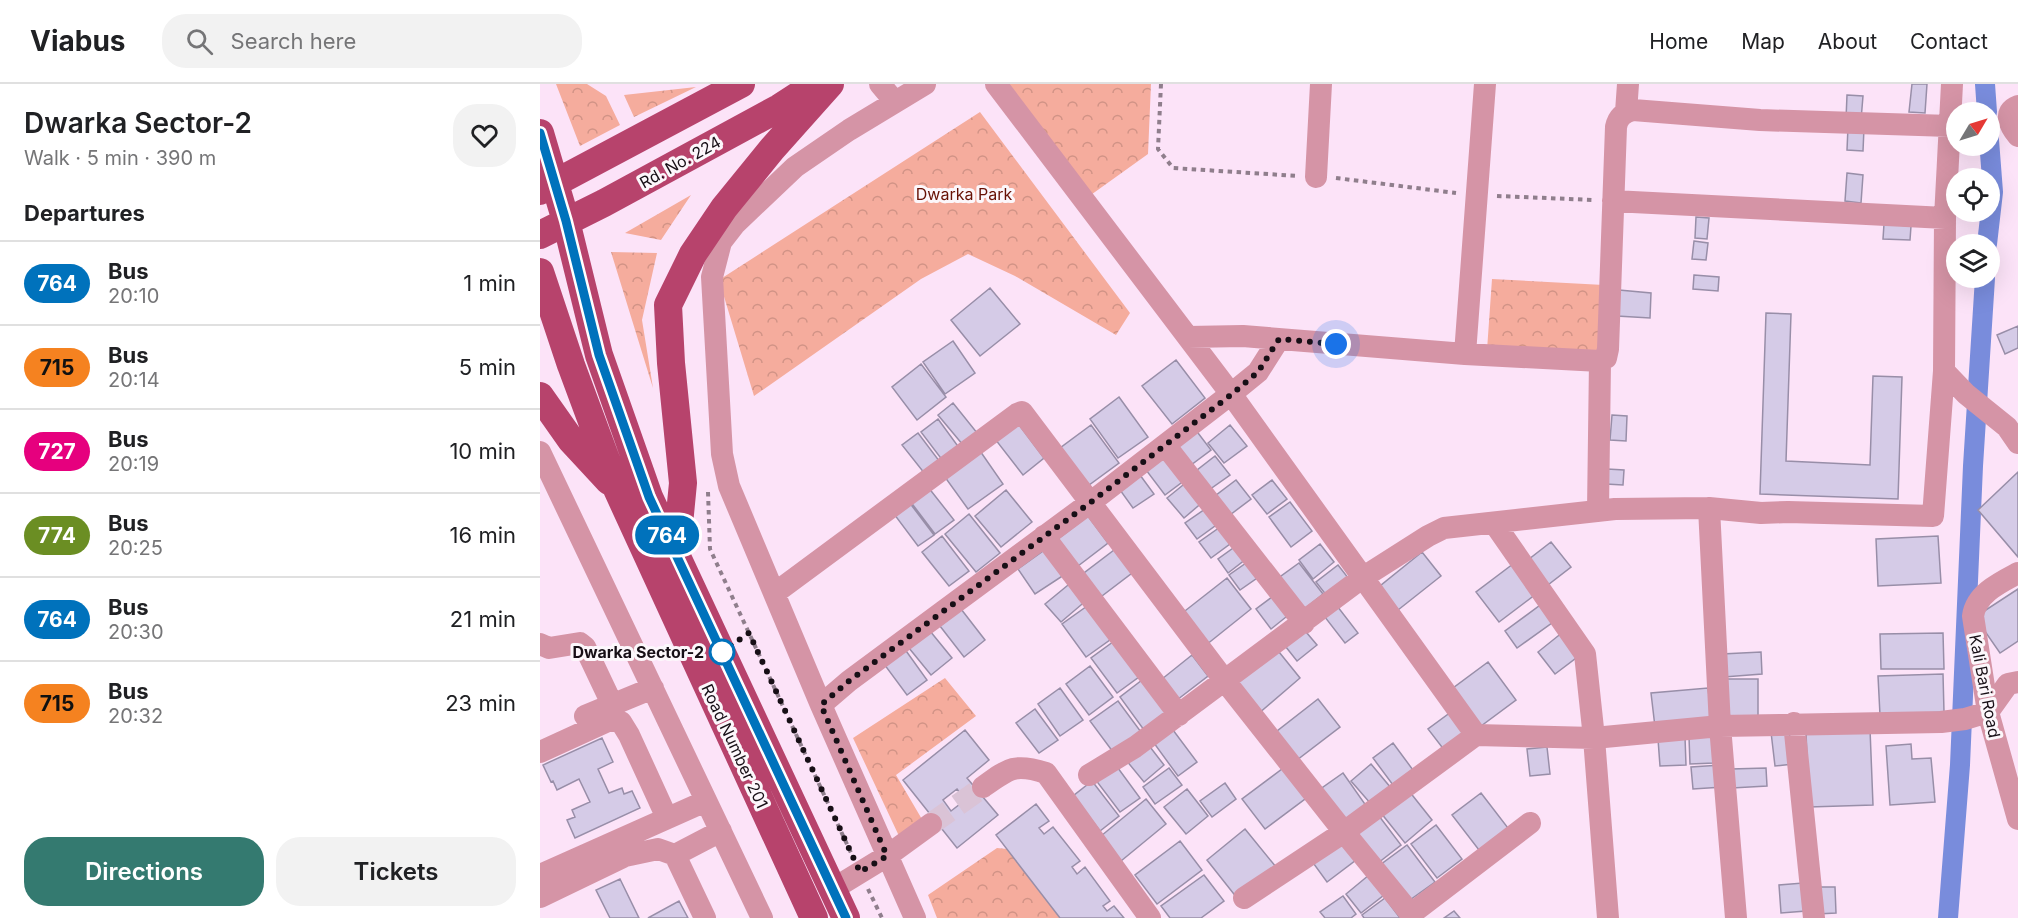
<!DOCTYPE html>
<meta charset="utf-8">
<style>
:root{--surface:#fff;--page:#f2f2f2;--text:#202124;--muted:#757577;--line:#e0e0e0;--accent:#347a70}
body{margin:0;font-family:Inter,sans-serif;background:var(--page);color:var(--text);height:100vh;display:flex;flex-direction:column;font-size:22px;white-space:nowrap}
*{box-sizing:border-box;margin:0}
p{font-size:20px;color:var(--muted)}
.icon{flex:none;width:33px;height:33px;fill:none;stroke:currentColor;stroke-width:2;stroke-linecap:round;stroke-linejoin:round}
.map{position:relative;flex:1;overflow:hidden}
.details{display:flex;flex-direction:column;background:var(--surface);width:540px}
.details>*{flex:none}
.badge{padding:0 12px;border-radius:20px;font-size:21px;line-height:39px}
.needle{width:39px;rotate:52deg}
.fabs{position:absolute;left:1406px;top:18px;display:grid;gap:12px}
.fabs a{display:grid;place-items:center;width:54px;height:54px;border-radius:50%;background:var(--surface);box-shadow:0 6px 24px #0002;font-size:30px}
.you{position:absolute;width:30px;height:30px;margin:-15px;border:4px solid #fff;border-radius:50%;background:#1a73e8;box-shadow:0 0 0 9px #1a73e833}
.map>.badge{position:absolute;translate:-50% -50%;box-shadow:0 0 0 3px #fff}
h2{padding:0 24px;font-size:22px;line-height:54px}
.round{display:grid;place-items:center;flex:none;width:63px;height:63px;border-radius:24px;background:var(--page)}
.head{display:flex;align-items:center;justify-content:space-between;height:102px;padding:0 24px}
h1{font-size:28px;font-weight:600;line-height:45px}
.button{display:flex;gap:12px;margin-top:auto;padding:12px 24px}
.button a{flex:1;height:69px;border-radius:24px;background:var(--accent);color:#fff;font-size:24px;font-weight:600;line-height:69px;text-align:center}
.button a+a{background:var(--page);color:var(--text)}
ul{padding:0;list-style:none}
li{display:flex;align-items:center;gap:18px;height:84px;padding:0 24px;border-top:2px solid var(--line)}
li div{flex:1}
li b{display:block;font-size:22px}
li em{font-style:normal}
li .badge{min-width:66px;font-weight:700;text-align:center}
header{display:flex;align-items:center;gap:36px;box-sizing:border-box;height:84px;padding:0 30px;background:var(--surface);border-bottom:2px solid var(--line)}
header strong{font-size:28px}
nav{display:flex;gap:33px;margin-inline-start:auto;font-size:21px}
.search{width:420px;height:54px;background:var(--page);display:flex;align-items:center;gap:15px;box-sizing:border-box;padding:0 21px;border-radius:24px;color:var(--muted);font-size:22px}
main{display:flex;flex:1;min-height:0}
.map>svg:first-child{display:block}
.park{fill:url(#park-crowns)}
.lines{fill:none;stroke-linecap:round;stroke-linejoin:round}
.canal{stroke:#798cdc;stroke-width:20}
.building{fill:#d5cbe7;stroke:#988ea8;stroke-width:1.5;fill-rule:evenodd}
.minor-tunnel{stroke:#dac3d6;stroke-width:22;stroke-dasharray:22 11;stroke-linecap:butt}
.path{stroke:#8f7e8c;stroke-width:4;stroke-dasharray:4.5 4.5;stroke-linecap:butt}
.minor{stroke:#d594a6;stroke-width:22}
.major{stroke:#b7436c;stroke-width:28}
.line-casing{stroke:#fff;stroke-width:14}
.line{stroke:#0072bc;stroke-width:9}
.walk{stroke:#170f16;stroke-width:6;stroke-dasharray:0 10.8}
.stop-dot{fill:#fff;stroke:#0072bc;stroke-width:3}
.labels{text-anchor:middle;dominant-baseline:central;stroke-width:6;stroke-linejoin:round;paint-order:stroke}
.street-label{font-size:16px;fill:#170f16;stroke:#fcf7fb}
.park-label{font-size:16px;fill:#671105;stroke:#fcf7fb}
.stop-label{font-size:16px;font-weight:bold;fill:#170f16;stroke:#fcf7fb;text-anchor:end}
</style>
<header>
<strong>Viabus</strong>
<div class="search"><svg class="icon" aria-label="search" viewBox="0 0 24 24"><circle cx="10" cy="10" r="6"/><path d="M15 15l6 6"/></svg>Search here</div>
<nav><a>Home</a><a>Map</a><a>About</a><a>Contact</a></nav>
</header>
<main>
<section class="details">
<div class="head"><div><h1>Dwarka Sector-2</h1><p>Walk · 5 min · 390 m</p></div><a class="round"><svg class="icon" aria-label="heart" viewBox="0 0 24 24"><path d="M12 20l-8-8c-3-5 5-10 8-4 3-6 11-1 8 4z"/></svg></a></div>
<h2>Departures</h2>
<ul>
<li><span class="badge" style="background:#0072bc;color:#fff">764</span><div><b>Bus</b><p>20:10</p></div><em>1 min</em></li>
<li><span class="badge" style="background:#f58220;color:#111">715</span><div><b>Bus</b><p>20:14</p></div><em>5 min</em></li>
<li><span class="badge" style="background:#e6007e;color:#fff">727</span><div><b>Bus</b><p>20:19</p></div><em>10 min</em></li>
<li><span class="badge" style="background:#6b8e23;color:#fff">774</span><div><b>Bus</b><p>20:25</p></div><em>16 min</em></li>
<li><span class="badge" style="background:#0072bc;color:#fff">764</span><div><b>Bus</b><p>20:30</p></div><em>21 min</em></li>
<li><span class="badge" style="background:#f58220;color:#111">715</span><div><b>Bus</b><p>20:32</p></div><em>23 min</em></li>
</ul>
<div class="button"><a>Directions</a><a>Tickets</a></div>
</section>
<div class="map">
<svg width="1478" height="834" viewBox="0 0 1478 834">
<defs>
<pattern id="park-crowns" width="20" height="18" patternUnits="userSpaceOnUse" patternTransform="scale(1.5)"><rect width="20" height="18" fill="#f5ac9d"/><path d="M2 6a3 3 0 1 1 6 0M12 15a3 3 0 1 1 6 0" fill="none" stroke="#d19386"/></pattern>
</defs>
<rect width="100%" height="100%" fill="#fce3f8"/>
<!-- park -->
<path class="park" d="M16,0H47L66,12L80,41L40,62Z
M465,0H611L608,70L548,113Z
M156,3L94,33L84,11Z
M440,28L590,229L576,251L475,192L428,170L381,195L214,312L179,196Z
M151,111L121,156L85,149Z
M71,168L117,169L102,236L113,304Z
M952,195L1064,201L1061,270L947,266Z
M405,594L436,632L356,691L383,737L359,752L313,654Z
M457,764L467,765L520,834H397L388,811Z"/>
<g class="lines">
<!-- canal -->
<path class="canal" d="M1445,0L1447,28
M1447,160L1453,108L1449,56
M1408,834L1420,681L1433,382L1445,194"/>
</g>
<!-- building -->
<path class="building" d="M1372,0H1387L1385,29L1369,28Z
M1307,11L1323,12L1321,36L1306,35Z
M1308,43L1324,44L1323,67L1307,66Z
M1307,89L1323,91L1321,119L1305,117Z
M1156,133L1169,134L1167,155L1155,154Z
M1344,140L1371,142L1370,156L1343,155Z
M1154,157L1168,159L1166,176L1152,175Z
M1154,191L1179,193L1178,207L1153,205Z
M450,204L480,240L440,272L411,236Z
M1079,206L1111,209L1110,234L1077,232Z
M1226,229L1251,230L1246,377L1330,381L1333,292L1362,293L1358,415L1220,410Z
M1478,242V264L1465,270L1457,251Z
M413,257L435,289L405,310L383,278Z
M636,276L665,314L632,340L602,302Z
M381,280L406,313L377,336L352,303Z
M579,313L608,353L578,374L550,335Z
M413,319L438,350L423,361L398,331Z
M1072,331L1087,332L1086,357L1070,356Z
M398,335L420,365L403,377L381,348Z
M477,338L504,374L483,391L455,355Z
M551,341L579,379L545,404L516,367Z
M690,341L707,362L684,379L668,359Z
M655,345L671,366L647,384L631,364Z
M378,349L400,378L385,390L362,361Z
M438,364L463,400L428,425L402,389Z
M624,367L645,396L625,411L603,382Z
M675,372L690,391L666,408L652,390Z
M1067,385L1084,386L1083,401L1066,400Z
M1478,388V473L1438,426Z
M600,391L614,410L593,424L580,406Z
M696,396L711,415L686,434L671,415Z
M732,396L747,415L727,430L712,411Z
M648,397L664,417L644,434L627,414Z
M388,403L414,436L395,450L370,417Z
M466,406L492,438L461,463L435,432Z
M369,418L394,451L378,462L354,430Z
M750,418L772,447L751,463L729,433Z
M668,423L679,439L657,455L645,439Z
M429,430L460,469L436,488L405,450Z
M548,432L568,459L538,482L518,455Z
M683,441L694,457L671,474L659,458Z
M402,452L429,487L409,502L382,468Z
M1398,452L1401,499L1338,502L1336,455Z
M1011,458L1031,483L1004,504L984,479Z
M780,460L794,478L773,495L759,476Z
M696,462L706,475L688,489L678,475Z
M578,463L596,486L558,515L540,492Z
M506,465L524,491L495,510L478,485Z
M882,468L901,492L858,526L840,502Z
M709,477L720,492L700,506L689,491Z
M759,479L783,510L762,527L737,495Z
M973,480L996,510L959,538L936,508Z
M798,481L809,495L787,512L776,498Z
M687,494L711,525L666,561L641,530Z
M533,497L548,515L521,538L505,520Z
M1478,505V557L1460,569L1435,533Z
M736,510L751,529L731,545L716,525Z
M794,518L818,549L805,559L781,528Z
M1003,519L1016,536L977,564L965,547Z
M550,520L574,553L546,573L522,540Z
M421,525L445,556L424,573L400,542Z
M761,542L777,561L757,577L742,558Z
M390,547L412,574L391,591L369,564Z
M1023,548L1040,571L1015,590L998,568Z
M1403,549L1404,585H1341L1340,550Z
M577,555L603,590L577,609L551,574Z
M735,563L760,594L718,630L692,599Z
M364,564L387,596L367,611L344,580Z
M1221,568L1222,590L1184,593L1182,570Z
M652,571L668,592L633,619L617,599Z
M948,578L976,616L937,645L909,607Z
M550,582L573,613L549,631L526,600Z
M1403,590L1404,628L1340,631L1338,592Z
M606,593L630,626L604,646L580,613Z
M1184,595H1218V635L1184,636Z
M520,604L543,636L520,652L498,620Z
M1168,604L1172,638L1115,643L1111,609Z
M778,615L800,643L753,679L732,651Z
M578,617L601,648L573,668L550,637Z
M495,625L518,656L499,669L476,639Z
M911,628L928,650L905,667L888,645Z
M630,642L657,678L638,692L611,655Z
M1330,645L1333,721L1269,723L1266,648Z
M425,646L449,676L427,694L458,731L417,764L363,696ZM417,705L425,716L411,727L403,716Z
M1249,646L1253,680L1235,682L1231,648Z
M1173,652L1174,679L1150,680L1149,653Z
M1145,653L1146,681L1120,682L1118,655Z
M62,654L73,678L58,685L69,709L82,704L84,710L92,707L100,724L35,754L27,736L35,733L32,726L50,718L39,695L17,706L13,697L11,698L3,681Z
M607,659L624,681L604,698L586,676Z
M853,659L873,686L853,701L833,674Z
M1371,660L1372,675L1391,674L1395,718L1350,721L1346,662Z
M1007,663L1010,690L990,692L987,665Z
M575,680L600,714L580,728L555,695Z
M831,680L851,704L831,720L811,697Z
M1181,681L1183,703L1153,705L1151,683Z
M746,682L769,712L725,745L702,715Z
M629,684L642,701L615,720L603,703Z
M1226,684L1227,702L1192,704L1191,685Z
M803,689L827,723L803,740L779,706Z
M552,697L579,732L560,747L533,712Z
M685,699L696,715L672,733L660,717Z
M647,705L668,732L646,750L624,723Z
M869,707L892,736L865,759L841,729Z
M941,709L968,744L939,766L912,731Z
M606,715L626,740L581,777L561,752Z
M496,720L509,737L499,744L504,750L513,743L540,777L532,783L537,790L545,783L570,817L563,822L567,827L574,822L584,834H520L456,751Z
M836,728L861,761L838,779L813,747Z
M896,741L922,775L897,794L871,760Z
M705,745L736,783L697,814L667,776Z
M800,754L816,776L787,798L771,776Z
M640,757L662,786L617,820L595,791Z
M867,761L895,798L867,818L840,781Z
M664,791L684,817L661,834H630L621,822Z
M829,791L844,811L821,829L806,810Z
M80,795L99,834H70L56,806Z
M1263,799L1266,827L1241,829L1239,801Z
M1276,803H1295L1296,829L1277,830Z
M803,812L816,830L811,834H785L780,828Z
M845,814L860,834H824L822,831Z
M139,817L148,834H108Z
M914,827L920,834H904Z"/>
<g class="lines">
<!-- minor-tunnel -->
<path class="minor-tunnel" d="M391,740L443,703"/>
<!-- path -->
<path class="path" d="M621,0L618,65L633,84L758,92
M796,94L916,109
M957,112L1054,116
M168,408L170,465L312,771
M328,805L342,834"/>
<!-- minor -->
<path class="minor" d="M340,0L355,18
M456,0L691,310L936,651L804,748L874,834
M1412,0L1405,134L1404,287L1426,310L1467,343L1478,359
M1478,22C1462,28 1470,42 1478,52
M1086,28L1088,0
M776,93L781,0
M1073,117L1405,134
M648,253L703,252L925,270L1060,277L1066,274L1068,265L1076,43C1078,33 1083,29 1093,26L1220,36L1410,42
M925,270L945,0
M625,361L764,539
M0,368L222,834
M1169,424L1180,642L1196,834
M1058,427L1060,277
M954,439L1045,570L1054,654L1068,834
M504,452L639,631
M1478,489C1459,499 1436,510 1433,532L1448,628L1478,735
M235,509L477,330L482,328L685,597L804,748L704,814
M0,560L9,564L40,559L45,563L72,620
M281,621L309,597L551,418L691,310L718,288L739,255
M45,632L113,604
M1254,639L1274,834
M936,651L1054,654L1180,642L1401,638L1425,635L1448,628L1468,600L1478,598
M0,668L70,636L81,638L89,651L127,734
M549,691L595,663L822,494L888,452L904,444L1075,425L1169,424L1221,429L1248,428L1393,432L1404,287
M443,703C469,684 475,679 506,689L610,834
M135,771L181,747
M0,791L166,717
M293,805L347,772L391,740
M0,813L85,772L118,765L135,771L165,834
M871,830L990,739
M375,834L281,621L189,402L182,370L172,193L181,158L195,140L255,83L309,46L385,0"/>
<!-- major -->
<path class="major" d="M0,49L26,137L59,271L109,413L306,834
M0,107L201,0
M0,151L64,119L239,24L276,0
M0,188L31,281L77,405L274,834
M0,312L31,356L69,397
M136,471L143,399L131,279L128,221L153,170L184,124L232,65L290,0"/>
</g>
<g class="lines">
<defs>
<path id="line" d="M0,49L26,137L59,271L109,413L306,834"/>
</defs>
<!-- line casing -->
<use href="#line" class="line-casing"/>
<!-- line -->
<use href="#line" class="line"/>
<!-- walk -->
<path class="walk" d="M182,568L209,549L320,788L347,772L281,621L309,597L551,418L692,310L718,288L739,255L796,260"/>
</g>
<!-- markers -->
<circle class="stop-dot" cx="182" cy="568" r="12"/>
<g class="labels">
<!-- street labels -->
<g class="street-label">
<text transform="translate(140 78) rotate(-29)">Rd. No. 224</text>
<text transform="translate(1445 602) rotate(79)">Kali Bari Road</text>
<text transform="translate(195 662) rotate(65)">Road Number 201</text>
</g>
<!-- park labels -->
<g class="park-label">
<text x="424" y="110">Dwarka Park</text>
</g>
<!-- stop labels -->
<g class="stop-label">
<text x="164" y="568">Dwarka Sector-2</text>
</g>
</g>
</svg>
<div class="fabs">
<a><svg class="needle" viewBox="-14 -14 28 28"><path d="M0-13l5 13h-10z" fill="#e53935"/><path d="M0 13l5-13h-10z" fill="#757577"/></svg></a>
<a><svg class="icon" aria-label="locate" viewBox="0 0 24 24"><circle cx="12" cy="12" r="6"/><path d="M12 2v4M12 18v4M2 12h4M18 12h4"/></svg></a>
<a><svg class="icon" aria-label="layers" viewBox="0 0 24 24"><path d="M12 4l9 5-9 5-9-5zM3 14l9 5 9-5"/></svg></a>
</div>
<div class="you" style="left:796px;top:260px"></div>
<b class="badge" style="left:127px;top:451px;background:#0072bc;color:#fff">764</b>
</div>
</main>
